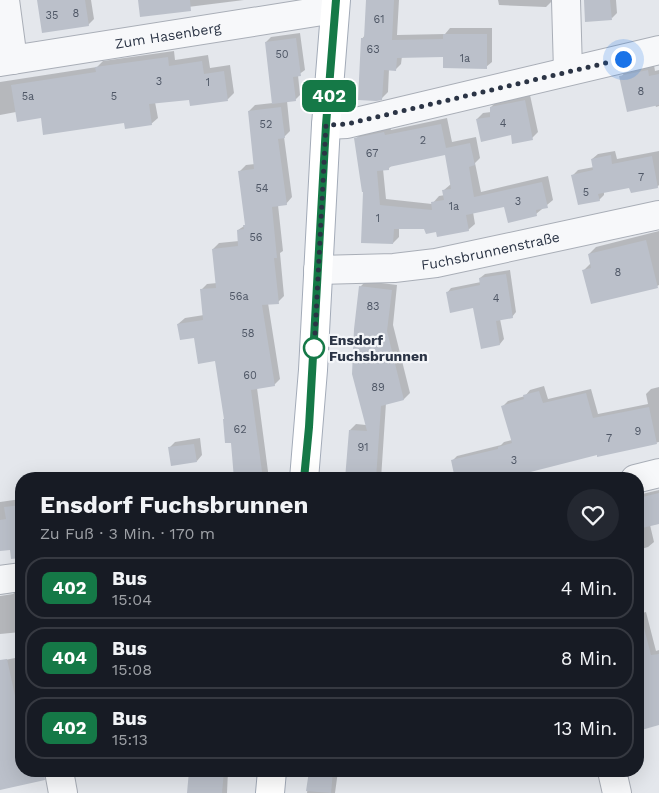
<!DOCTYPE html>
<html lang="de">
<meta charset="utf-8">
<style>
:root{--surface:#171b24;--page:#242831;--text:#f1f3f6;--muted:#9ea1a6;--line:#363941}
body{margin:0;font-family:"Work Sans",sans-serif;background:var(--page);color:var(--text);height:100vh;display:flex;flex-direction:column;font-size:19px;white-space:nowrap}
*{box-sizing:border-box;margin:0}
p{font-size:16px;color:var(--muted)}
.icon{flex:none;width:28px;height:28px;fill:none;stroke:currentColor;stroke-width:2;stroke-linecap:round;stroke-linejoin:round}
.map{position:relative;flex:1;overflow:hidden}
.sheet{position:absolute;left:15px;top:472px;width:629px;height:305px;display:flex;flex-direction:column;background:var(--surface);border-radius:20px;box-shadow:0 5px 20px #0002}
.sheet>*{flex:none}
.badge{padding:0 10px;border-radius:8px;font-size:18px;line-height:32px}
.you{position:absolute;width:25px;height:25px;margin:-12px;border:4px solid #fff;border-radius:50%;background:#1a73e8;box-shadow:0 0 0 8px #1a73e833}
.map>.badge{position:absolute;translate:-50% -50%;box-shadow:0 0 0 2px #fff}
.round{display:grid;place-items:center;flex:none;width:52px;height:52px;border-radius:26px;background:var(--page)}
.headline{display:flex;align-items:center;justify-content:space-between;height:85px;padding:0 25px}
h1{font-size:24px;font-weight:700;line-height:38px}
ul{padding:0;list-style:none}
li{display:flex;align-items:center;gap:15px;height:62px;margin:0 10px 8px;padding:0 15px;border:2px solid var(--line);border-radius:20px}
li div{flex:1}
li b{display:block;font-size:19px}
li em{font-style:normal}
li .badge{min-width:55px;font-weight:700;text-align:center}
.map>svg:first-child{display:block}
.shadow{fill:#0003;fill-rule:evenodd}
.building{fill:#bbc0ca;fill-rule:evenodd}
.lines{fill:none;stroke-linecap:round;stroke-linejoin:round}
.minor-casing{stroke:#a9aeb7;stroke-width:30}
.major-casing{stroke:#a3abb8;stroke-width:30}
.minor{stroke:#f7f8fa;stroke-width:28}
.major{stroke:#fff;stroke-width:28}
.line-casing{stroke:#fff;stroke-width:11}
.line{stroke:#157947;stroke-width:8}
.walk{stroke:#2b3445;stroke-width:5;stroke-dasharray:0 9}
.stop-dot{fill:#fff;stroke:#157947;stroke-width:2.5}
.labels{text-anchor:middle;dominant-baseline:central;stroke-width:4.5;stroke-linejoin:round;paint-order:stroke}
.number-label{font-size:11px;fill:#4f5766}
.street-label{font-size:14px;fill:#2b3445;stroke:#f4f6f9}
.stop-label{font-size:14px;font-weight:bold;fill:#2b3445;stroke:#f4f6f9;text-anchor:start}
</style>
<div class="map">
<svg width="659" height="793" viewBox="0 0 659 793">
<rect width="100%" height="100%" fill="#e4e7ec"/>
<!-- shadow -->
<path class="shadow" d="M38,0H91L94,19L88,25Z
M139,0H244L180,8Z
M367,0H399L397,35L445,34L450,28H492V62L486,67L445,56H402L401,64L395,70L389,69L388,92L382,98L362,39L365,35Z
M498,0H552V1L546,7L499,5Z
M585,0H616L617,13L612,18Z
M300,33L305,70L298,75L300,95L295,100L287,101L290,131L284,137L292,197L286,204L278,205L283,251L280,253L284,296L278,302L268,303L280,379L274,385L257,388L269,479H235L232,441L225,418L216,360L195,337L178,324L185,318L204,315L201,290L207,284L217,283L213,249L219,243L239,241L238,230L247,224L240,171L246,165L255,164L249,111L255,105L273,103L266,42L271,37Z
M174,51L175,60L208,55L210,68L230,65L234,93L228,99L190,98L155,102L158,118L151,124L42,117L16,112L0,115V82L97,67L103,61Z
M654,65L655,71L659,70V106L656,107L655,104L621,77L626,71Z
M530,95L538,132L532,138L477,119L483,113L491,112V107L497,101Z
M447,118L452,142L476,137L480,158L475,163L481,192L548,176L553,200L536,214L505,206L473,212L475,224L468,230L437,231L426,228H399V237L393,243L364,191L356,139L362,132L390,127L391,130ZM446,154L451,184L444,190L445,195L439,196L432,204L386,199L383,169L389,168L392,165Z
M615,151L617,159L659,151V185L657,187L630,186L604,192V195L599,200L573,175L578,170L594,167L592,159L598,154Z
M659,231V285L657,286L584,270L591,263L589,254L596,247Z
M510,270L516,312L512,317L500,319L504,339L500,344L482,348L474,307L447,293L451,288L481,282L480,278L485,274Z
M366,281L397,285L393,325L410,393L404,399L386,403L381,479H347L350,430L356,424L366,425L360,287Z
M544,386L548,399L591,389L598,414L648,404L646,394L651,389L659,387V442L598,455V454L452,461L457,456L501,445L504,442L512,440L503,406L508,401L525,396L530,390Z
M200,438L202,455L197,461L169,448L175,442Z
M659,490V523L650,525L654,542L648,547L638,550V495Z
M21,499V547L0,550V502Z
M21,590V632L0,634V596L13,594L16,591Z
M646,612L656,651L659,650V724L638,729V614Z
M15,658L21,687V771L49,772L43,779L0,789V661Z
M190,771H228L227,793H188Z
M310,771H338L335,793H307Z"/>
<!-- building -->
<path class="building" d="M37,0H85L89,26L42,33Z
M138,0H190L191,11L140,17Z
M366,0H394L392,40L443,39V34H487V69L443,68V57L397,58L396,71L384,70L382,100L376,101L358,100L361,38H364Z
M584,0H610L612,20L585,22Z
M296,38L301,76L293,77L296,101L272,104L265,42Z
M168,57L169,66L202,61L204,74L224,71L228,101L190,106L189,100L149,104L152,125L125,129L124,123L43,135L41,118L17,122L11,85L96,72L95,67Z
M648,70L649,76L659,74V105L627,112L619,76Z
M525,100L533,140L512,144L511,135L481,142L476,119L490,117V107Z
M281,107L285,138L278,139L287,205L272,207L277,258H274L279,304L262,305L275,386L251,390L263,479H234L231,443H225L223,419H224L215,361L198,364L194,338L180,340L177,324L203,320L200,289L216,288L212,249L238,246L237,230L244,229L243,225H245L238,171L254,169L248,111Z
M441,124L446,148L470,143L475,165L469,167L474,197L542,182L548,208L536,210L537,216L508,223L504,207L466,215L469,231L437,237L436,232L426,234L424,229H394L393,244L361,243L363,192H362L354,138L384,132L385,135ZM445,155L451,189L442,190L444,200L431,202L432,210L380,205L377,171L389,170V167Z
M611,155L612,164L652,156L658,188L631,193L629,188L598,194L600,201L578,205L571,175L593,170L591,159Z
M646,240L658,288L591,304L582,270L591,268L588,254Z
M506,274L513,318L496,321L500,345L481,349L473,308L450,313L446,292L480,285L479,278Z
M359,286L392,290L387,331L404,400L381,406L376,479H345L349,430L367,431L352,374L354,329Z
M539,391L543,403L586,393L593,418L649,407L657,444L597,457V455L503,479H455L451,460L498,449V447L512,443L501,406L524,399L523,395Z
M194,444L197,462L171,466L168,447Z
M659,493V524L638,529V498Z
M21,505V558L11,559L10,550L0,551V520L6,519L4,507Z
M643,624L651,655L659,654V725L638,731V625Z
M7,659L21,723V771H44L45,780L0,790V660Z
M189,771H224L222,793H187Z
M309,771H333L331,793L306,791Z"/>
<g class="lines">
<defs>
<g id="minor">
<path d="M5,0L13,60"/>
<path d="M566,0L568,71"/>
<path id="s1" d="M0,62L335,9"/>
<path d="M326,125L347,124L659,50"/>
<path id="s2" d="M318,270L394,268L436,263L659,215"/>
<path d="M635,479L659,473"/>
<path d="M0,580L21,577"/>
<path d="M59,771L63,793"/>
<path d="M612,771L617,793"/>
</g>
<path id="major" d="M304,479L313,370L326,125L336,0
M270,793L272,771"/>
</defs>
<!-- minor casing -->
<use href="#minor" class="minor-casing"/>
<!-- major casing -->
<use href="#major" class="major-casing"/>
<!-- minor -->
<use href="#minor" class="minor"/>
<!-- major -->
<use href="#major" class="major"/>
</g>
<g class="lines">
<defs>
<path id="line" d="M304,479L309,427L326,125L336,0"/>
</defs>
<!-- line casing -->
<use href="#line" class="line-casing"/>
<!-- line -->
<use href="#line" class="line"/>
<!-- walk -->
<path class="walk" d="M314,348V354L326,125L347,124L623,59"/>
</g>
<!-- markers -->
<circle class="stop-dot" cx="314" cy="348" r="10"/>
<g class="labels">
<!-- number labels -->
<g class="number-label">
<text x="76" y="13">8</text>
<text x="52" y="15">35</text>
<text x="379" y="19">61</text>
<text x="373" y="49">63</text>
<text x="282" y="54">50</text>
<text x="465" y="58">1a</text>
<text x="159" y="81">3</text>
<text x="208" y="82">1</text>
<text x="641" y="91">8</text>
<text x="28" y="96">5a</text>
<text x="114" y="96">5</text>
<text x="503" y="123">4</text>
<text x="266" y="124">52</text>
<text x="423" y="140">2</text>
<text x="372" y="153">67</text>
<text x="641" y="177">7</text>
<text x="262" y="188">54</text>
<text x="586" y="192">5</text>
<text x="518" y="201">3</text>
<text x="454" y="206">1a</text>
<text x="378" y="218">1</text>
<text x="256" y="237">56</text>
<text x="618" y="272">8</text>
<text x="239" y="296">56a</text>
<text x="496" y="298">4</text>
<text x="373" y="306">83</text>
<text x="248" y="333">58</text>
<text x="250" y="375">60</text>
<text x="378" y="387">89</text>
<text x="240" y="429">62</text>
<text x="638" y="431">9</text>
<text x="609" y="438">7</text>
<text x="363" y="447">91</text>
<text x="514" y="460">3</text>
</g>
<!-- street labels -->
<g class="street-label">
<text stroke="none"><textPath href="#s1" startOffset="170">Zum Hasenberg</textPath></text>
<text stroke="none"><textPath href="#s2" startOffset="174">Fuchsbrunnenstraße</textPath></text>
</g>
<!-- stop labels -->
<g class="stop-label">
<text x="329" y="340">Ensdorf<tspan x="329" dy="16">Fuchsbrunnen</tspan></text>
</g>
</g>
</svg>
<div class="you" style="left:623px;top:59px"></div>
<b class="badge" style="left:329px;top:96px;background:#157947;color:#fff">402</b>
<section class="sheet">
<div class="headline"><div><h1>Ensdorf Fuchsbrunnen</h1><p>Zu Fuß · 3 Min. · 170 m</p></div><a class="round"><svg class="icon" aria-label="heart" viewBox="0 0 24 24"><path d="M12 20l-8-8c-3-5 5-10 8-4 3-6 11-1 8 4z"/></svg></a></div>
<ul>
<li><span class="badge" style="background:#157947;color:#fff">402</span><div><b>Bus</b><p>15:04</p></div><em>4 Min.</em></li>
<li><span class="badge" style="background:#157947;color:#fff">404</span><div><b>Bus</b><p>15:08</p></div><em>8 Min.</em></li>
<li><span class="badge" style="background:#157947;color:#fff">402</span><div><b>Bus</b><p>15:13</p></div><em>13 Min.</em></li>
</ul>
</section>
</div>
